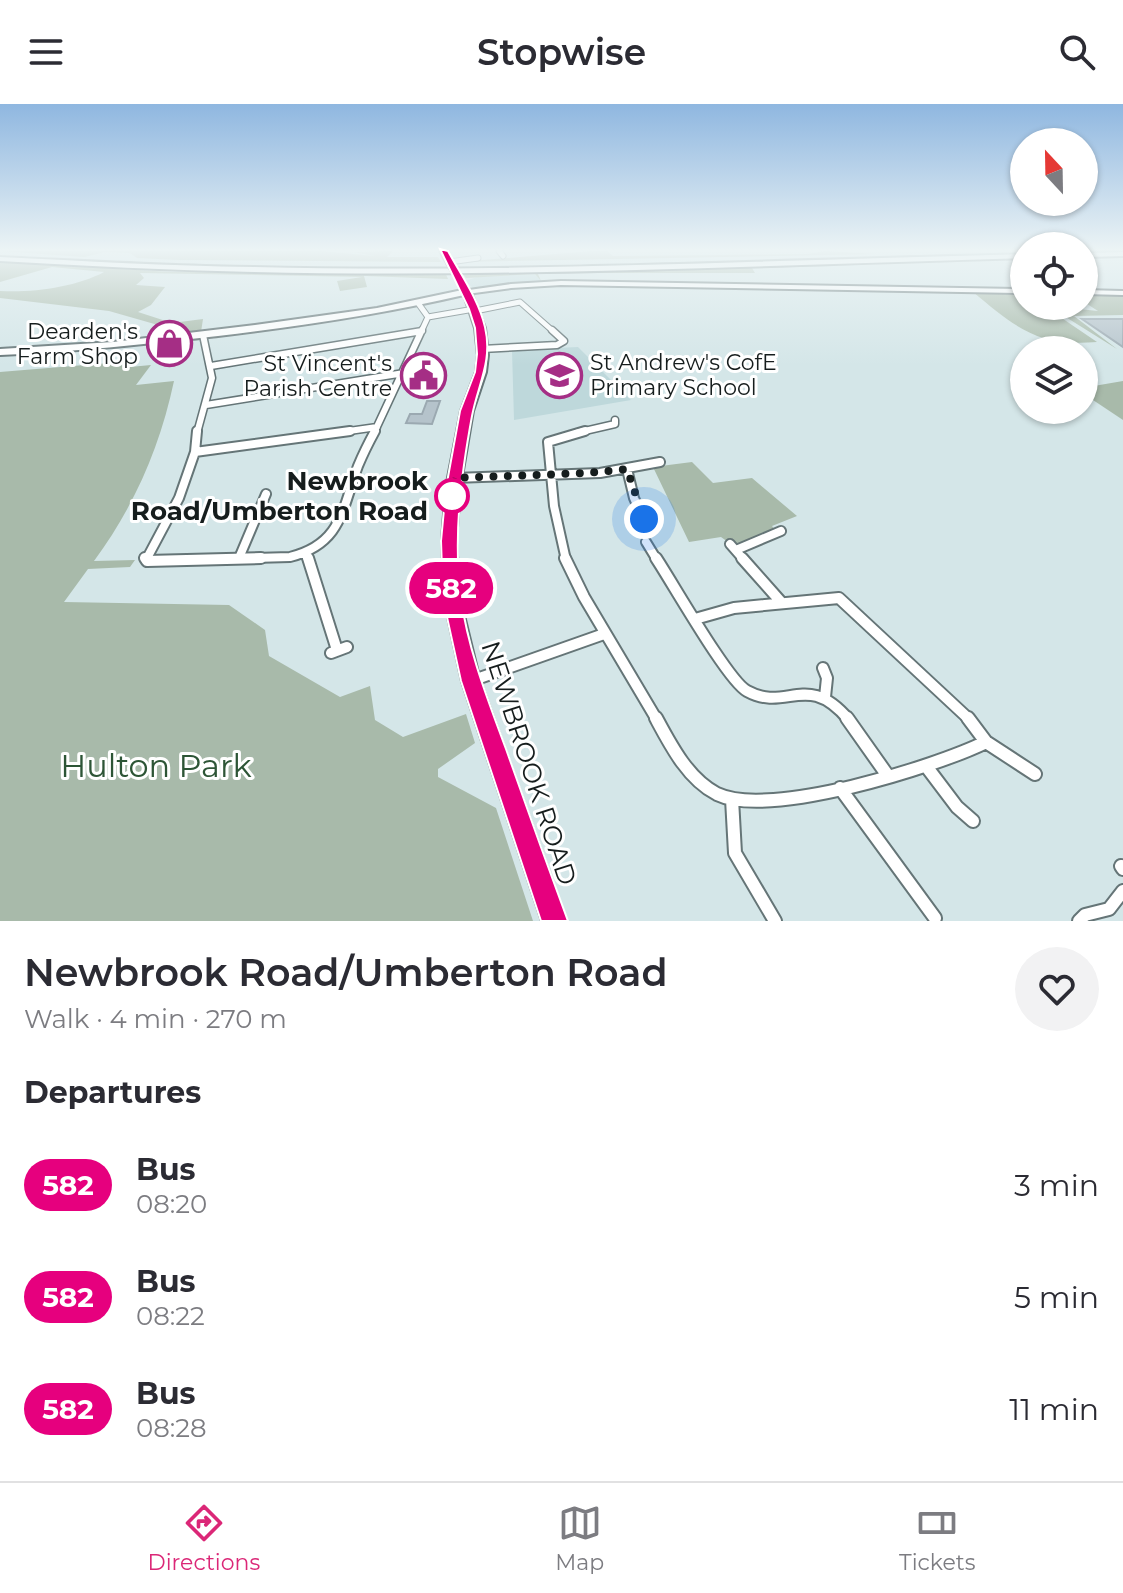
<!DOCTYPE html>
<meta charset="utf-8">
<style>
:root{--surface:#fff;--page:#f2f2f3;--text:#2b2b33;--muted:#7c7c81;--line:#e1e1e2;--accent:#db2777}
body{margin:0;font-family:Montserrat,sans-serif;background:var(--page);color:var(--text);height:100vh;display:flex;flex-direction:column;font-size:30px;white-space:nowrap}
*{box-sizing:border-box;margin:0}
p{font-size:26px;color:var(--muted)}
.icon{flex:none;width:44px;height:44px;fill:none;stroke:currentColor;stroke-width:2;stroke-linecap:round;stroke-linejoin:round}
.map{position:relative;height:817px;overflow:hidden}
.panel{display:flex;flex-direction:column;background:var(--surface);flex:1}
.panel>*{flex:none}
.badge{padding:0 16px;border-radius:26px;font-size:28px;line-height:52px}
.needle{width:52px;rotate:338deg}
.fabs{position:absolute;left:1010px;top:24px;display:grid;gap:16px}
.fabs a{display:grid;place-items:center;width:88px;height:88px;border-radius:50%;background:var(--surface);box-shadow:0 2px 6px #0004;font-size:40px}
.you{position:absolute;width:40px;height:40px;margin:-20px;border:6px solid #fff;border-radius:50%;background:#1a73e8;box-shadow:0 0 0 12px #1a73e833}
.map>.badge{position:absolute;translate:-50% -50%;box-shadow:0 0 0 4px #fff}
h2{padding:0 24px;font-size:30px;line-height:72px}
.round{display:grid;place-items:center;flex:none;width:84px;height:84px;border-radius:42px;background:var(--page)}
.overview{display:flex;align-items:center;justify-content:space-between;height:136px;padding:0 24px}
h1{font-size:38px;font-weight:600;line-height:60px}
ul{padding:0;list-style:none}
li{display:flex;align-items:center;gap:24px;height:112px;padding:0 24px}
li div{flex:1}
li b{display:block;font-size:30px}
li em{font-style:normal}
li .badge{min-width:88px;font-weight:700;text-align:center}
header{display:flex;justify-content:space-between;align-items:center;height:104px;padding:0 24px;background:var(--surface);font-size:36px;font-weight:600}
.tabs{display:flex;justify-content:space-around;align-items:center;height:112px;border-top:2px solid var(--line);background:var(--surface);font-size:22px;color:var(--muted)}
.tabs a{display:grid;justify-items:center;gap:4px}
.tabs .current{color:var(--accent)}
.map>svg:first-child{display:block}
.built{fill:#bed8db}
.green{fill:#a8baaa}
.building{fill:#b5c3cb;stroke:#9ba9b1;stroke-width:2}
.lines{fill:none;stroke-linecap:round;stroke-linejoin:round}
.street-far4-casing{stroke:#657577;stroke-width:7}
.street-far3-casing{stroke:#657577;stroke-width:9}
.street-far2-casing{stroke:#657577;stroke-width:12}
.street-far1-casing{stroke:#657577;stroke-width:14}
.street-casing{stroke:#657577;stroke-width:16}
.primary-casing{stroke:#657577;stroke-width:4}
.highway-casing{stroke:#657577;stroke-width:4}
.street-far4{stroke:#fff;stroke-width:5}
.street-far3{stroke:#fff;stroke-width:6}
.street-far2{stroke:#fff;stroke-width:8}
.street-far1{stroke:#fff;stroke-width:10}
.street{stroke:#fff;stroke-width:12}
.primary{fill:#fff;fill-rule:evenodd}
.highway{fill:#fff;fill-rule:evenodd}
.primary-bridge-casing{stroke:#657577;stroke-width:9;stroke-linecap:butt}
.primary-bridge{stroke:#fff;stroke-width:7}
.line{fill:#e6007e;stroke:#fff;stroke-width:2}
.walk{stroke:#161d1d;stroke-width:8;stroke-dasharray:0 14.4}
.stop-dot{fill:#fff;stroke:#e6007e;stroke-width:4}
.labels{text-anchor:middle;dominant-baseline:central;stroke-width:6;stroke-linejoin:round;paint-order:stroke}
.far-poi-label{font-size:22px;fill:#161d1d;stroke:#fff;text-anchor:end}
.stop-label{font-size:26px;font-weight:bold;fill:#161d1d;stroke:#fff;text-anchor:end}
.street-label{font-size:26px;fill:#161d1d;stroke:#fff}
.near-park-label{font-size:32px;fill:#2d5536;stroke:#fff}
</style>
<header><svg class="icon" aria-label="menu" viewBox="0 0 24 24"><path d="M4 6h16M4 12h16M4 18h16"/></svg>Stopwise<svg class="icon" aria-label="search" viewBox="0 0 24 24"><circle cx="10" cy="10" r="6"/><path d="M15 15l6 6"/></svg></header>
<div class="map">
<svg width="1123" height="817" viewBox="0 0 1123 817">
<rect width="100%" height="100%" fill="#d4e6e8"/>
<!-- built -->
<path class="built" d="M535,170L541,177L473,184L465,177L480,172Z
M578,243L631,296L514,316L512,246Z"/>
<!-- green -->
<path class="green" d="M0,147H321L375,152L353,148L393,147L387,153H438L441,158L179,156L137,154L130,149L105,148L84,153Z
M592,147H607L613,152L808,150L825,147L876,150L458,158Z
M0,158L172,168H445L448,175L364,172L367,183L340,187L337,177L362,173L140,169L144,174L136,181L165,183L151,201L138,208L172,219L203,215L201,228L146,234L151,224L158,221L109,207L0,194V187C33,189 76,183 104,168L52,163L0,178Z
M906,159L752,164L755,169H544L538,170L541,177L535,170L466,174L463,170L464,168Z
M972,187L1024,189V202H1044L1097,238C1038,243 1016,224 972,187Z
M1084,190L1123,191V211L1074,212L1117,245L1048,202L1098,207L1084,198Z
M133,257L130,263L151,261L136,281L174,277C160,343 134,403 94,457L135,456L130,463L88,465L64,498L229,501L265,526L269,552L340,593L370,582L375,616L403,633L466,610L475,639L438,665V673L496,704L533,817H0V268Z
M1123,277V316L1087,292H1092L1088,283Z
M692,358L713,379L752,374L797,412L772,422L775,426C757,433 737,447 721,433L689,438L653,363Z"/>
<!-- building -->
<path class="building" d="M1082,215H1123V243Z
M427,297H440L432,320L406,319L410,310H422Z"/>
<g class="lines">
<defs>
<path id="street-far4" d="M499,147L503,152
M449,158L478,154
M418,199L428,213L421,228
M475,207L520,198L554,228
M428,213L474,205
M416,228L422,227"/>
<path id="street-far3" d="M482,245L557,241L564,237L552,226
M211,262L422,227
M206,301L404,269
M197,329L212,274L203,231
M335,329L377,323
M374,329L422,226
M576,329L615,320V316"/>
<path id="street-far2" d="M195,348L350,327
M627,365L634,394L645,419
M454,374L600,369L660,358
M646,438L657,456
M730,440L744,456
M736,446L781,427
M306,449L308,456
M239,454L266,390
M146,456L179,394L195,348L197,327
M190,456L290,453C342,440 342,405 358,362C363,350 369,338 375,327
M566,456L554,402L548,338L585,327"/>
<path id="street-far1" d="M145,454L147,457L261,454
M308,454L337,546
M565,454L584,493L657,616
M656,454C672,478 728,577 747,587C787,609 807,566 849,616
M742,454L781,498
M695,515L734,504L839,494L970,616
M331,549L347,543
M823,564L827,574L825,593
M471,577L604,530"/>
<path id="street" d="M656,614C671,642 688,675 717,690C769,715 935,663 986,638
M847,614L888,672
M968,614L986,638L1035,670
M926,662L957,703L973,717
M840,684L935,814
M732,695L735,749L775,817
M1121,762L1123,765
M1079,817L1085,811L1109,805L1123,787"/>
<path id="primary" d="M440,147H446L451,159H447Z
M455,170H459L469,186L511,180L561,177L1024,185V189L561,181L511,184L467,190H464L454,171Z
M1084,186L1123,187V191L1084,190Z"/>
<path id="highway" d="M1123,148V152L1084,153V149Z
M1024,150V154C768,161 511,174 254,168C169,166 85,162 0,157V153C85,157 169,162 254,163C511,169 768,156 1024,150Z
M467,185L471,188L485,224L488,251L486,268L473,307L460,384L456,437L460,495L480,577L566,817H542L462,577L444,495L442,437L446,384L461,307L476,268L478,251L475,224L464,191C383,210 301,222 218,232C145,240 73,248 0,251V245L113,238L255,221L377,204Z"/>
</defs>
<!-- street-far4 casing -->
<use href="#street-far4" class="street-far4-casing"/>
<!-- street-far3 casing -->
<use href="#street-far3" class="street-far3-casing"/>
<!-- street-far2 casing -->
<use href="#street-far2" class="street-far2-casing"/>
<!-- street-far1 casing -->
<use href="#street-far1" class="street-far1-casing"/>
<!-- street casing -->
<use href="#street" class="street-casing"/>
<!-- primary casing -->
<use href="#primary" class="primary-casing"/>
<!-- highway casing -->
<use href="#highway" class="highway-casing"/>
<!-- street-far4 -->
<use href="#street-far4" class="street-far4"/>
<!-- street-far3 -->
<use href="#street-far3" class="street-far3"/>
<!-- street-far2 -->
<use href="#street-far2" class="street-far2"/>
<!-- street-far1 -->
<use href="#street-far1" class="street-far1"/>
<!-- street -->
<use href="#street" class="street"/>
<!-- primary -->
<use href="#primary" class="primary"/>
<!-- highway -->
<use href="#highway" class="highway"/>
<defs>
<path id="primary-bridge" d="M449,158L457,171"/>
</defs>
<!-- primary-bridge casing -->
<use href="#primary-bridge" class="primary-bridge-casing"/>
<!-- primary-bridge -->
<use href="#primary-bridge" class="primary-bridge"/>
</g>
<!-- sky -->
<linearGradient id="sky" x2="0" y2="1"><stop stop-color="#8fb7e0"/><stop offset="0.56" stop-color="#ecf4f5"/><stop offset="1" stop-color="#ecf4f5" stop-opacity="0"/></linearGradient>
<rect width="1123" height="261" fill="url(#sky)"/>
<!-- line -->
<path class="line" d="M440,145L448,147C461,171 479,196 485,223C493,257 478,280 472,312C461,372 453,432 461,494C468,546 488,596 506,645C526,702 547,760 568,817H541L461,577L443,495L441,437L446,384L460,307L475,268L477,250L475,224L469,205Z"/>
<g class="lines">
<!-- walk -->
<path class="walk" d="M452,392L454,374L588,369L627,365L644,415"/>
</g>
<!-- icons -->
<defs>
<symbol id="shop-ring" viewBox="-11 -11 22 22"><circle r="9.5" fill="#fff" stroke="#a52e85" stroke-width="1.5"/><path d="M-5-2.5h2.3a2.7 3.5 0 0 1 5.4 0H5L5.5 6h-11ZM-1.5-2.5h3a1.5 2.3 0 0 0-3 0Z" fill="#a52e85"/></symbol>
<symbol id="school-ring" viewBox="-11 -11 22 22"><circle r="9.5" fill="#fff" stroke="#a52e85" stroke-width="1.5"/><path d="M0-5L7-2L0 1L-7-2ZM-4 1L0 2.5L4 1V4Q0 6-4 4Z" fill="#a52e85"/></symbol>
<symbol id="civic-ring" viewBox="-11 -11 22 22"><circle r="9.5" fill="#fff" stroke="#a52e85" stroke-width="1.5"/><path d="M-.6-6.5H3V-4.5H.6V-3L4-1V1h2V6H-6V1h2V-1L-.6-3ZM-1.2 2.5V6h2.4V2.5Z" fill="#a52e85"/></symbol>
</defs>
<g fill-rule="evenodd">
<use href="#shop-ring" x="144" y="214" width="51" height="51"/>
<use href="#school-ring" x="534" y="246" width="51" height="51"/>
<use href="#civic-ring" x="398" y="246" width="51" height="51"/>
</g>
<!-- markers -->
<circle class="stop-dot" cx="452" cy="392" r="16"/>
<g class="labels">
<!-- far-poi labels -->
<g class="far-poi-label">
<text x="138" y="227">Dearden's<tspan x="138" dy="25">Farm Shop</tspan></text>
<text x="590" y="258" text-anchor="start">St Andrew's CofE<tspan x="590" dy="25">Primary School</tspan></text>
<text x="392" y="259">St Vincent's<tspan x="392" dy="25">Parish Centre</tspan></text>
</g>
<!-- stop labels -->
<g class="stop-label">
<text x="428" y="377">Newbrook<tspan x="428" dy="30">Road/Umberton Road</tspan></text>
</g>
<!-- street labels -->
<g class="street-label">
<text transform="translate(529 659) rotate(72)">NEWBROOK ROAD</text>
</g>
<!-- near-park labels -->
<g class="near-park-label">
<text x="156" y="661">Hulton Park</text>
</g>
</g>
</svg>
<div class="fabs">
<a><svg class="needle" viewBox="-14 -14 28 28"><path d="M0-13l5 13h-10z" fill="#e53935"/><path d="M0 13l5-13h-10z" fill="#7c7c81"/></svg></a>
<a><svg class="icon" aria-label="locate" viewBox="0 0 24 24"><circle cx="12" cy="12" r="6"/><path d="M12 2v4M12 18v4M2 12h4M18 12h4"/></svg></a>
<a><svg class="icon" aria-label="layers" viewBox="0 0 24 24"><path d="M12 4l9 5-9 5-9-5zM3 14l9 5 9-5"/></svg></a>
</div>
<div class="you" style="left:644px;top:415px"></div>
<b class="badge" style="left:451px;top:484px;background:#e6007e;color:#fff">582</b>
</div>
<section class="panel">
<div class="overview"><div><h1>Newbrook Road/Umberton Road</h1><p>Walk · 4 min · 270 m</p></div><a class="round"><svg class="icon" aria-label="heart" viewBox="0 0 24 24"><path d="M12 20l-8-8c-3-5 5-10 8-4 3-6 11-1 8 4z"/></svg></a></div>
<h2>Departures</h2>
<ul>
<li><span class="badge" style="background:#e6007e;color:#fff">582</span><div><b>Bus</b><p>08:20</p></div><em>3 min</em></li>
<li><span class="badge" style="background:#e6007e;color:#fff">582</span><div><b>Bus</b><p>08:22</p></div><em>5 min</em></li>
<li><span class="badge" style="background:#e6007e;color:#fff">582</span><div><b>Bus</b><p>08:28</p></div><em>11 min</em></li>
</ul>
</section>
<nav class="tabs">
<a class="current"><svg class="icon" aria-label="directions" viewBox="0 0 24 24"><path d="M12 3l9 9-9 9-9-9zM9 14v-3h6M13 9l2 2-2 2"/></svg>Directions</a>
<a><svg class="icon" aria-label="map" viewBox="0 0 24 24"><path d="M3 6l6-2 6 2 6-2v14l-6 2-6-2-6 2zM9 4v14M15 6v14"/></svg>Map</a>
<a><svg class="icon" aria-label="tickets" viewBox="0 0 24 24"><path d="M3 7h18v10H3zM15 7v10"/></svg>Tickets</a>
</nav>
